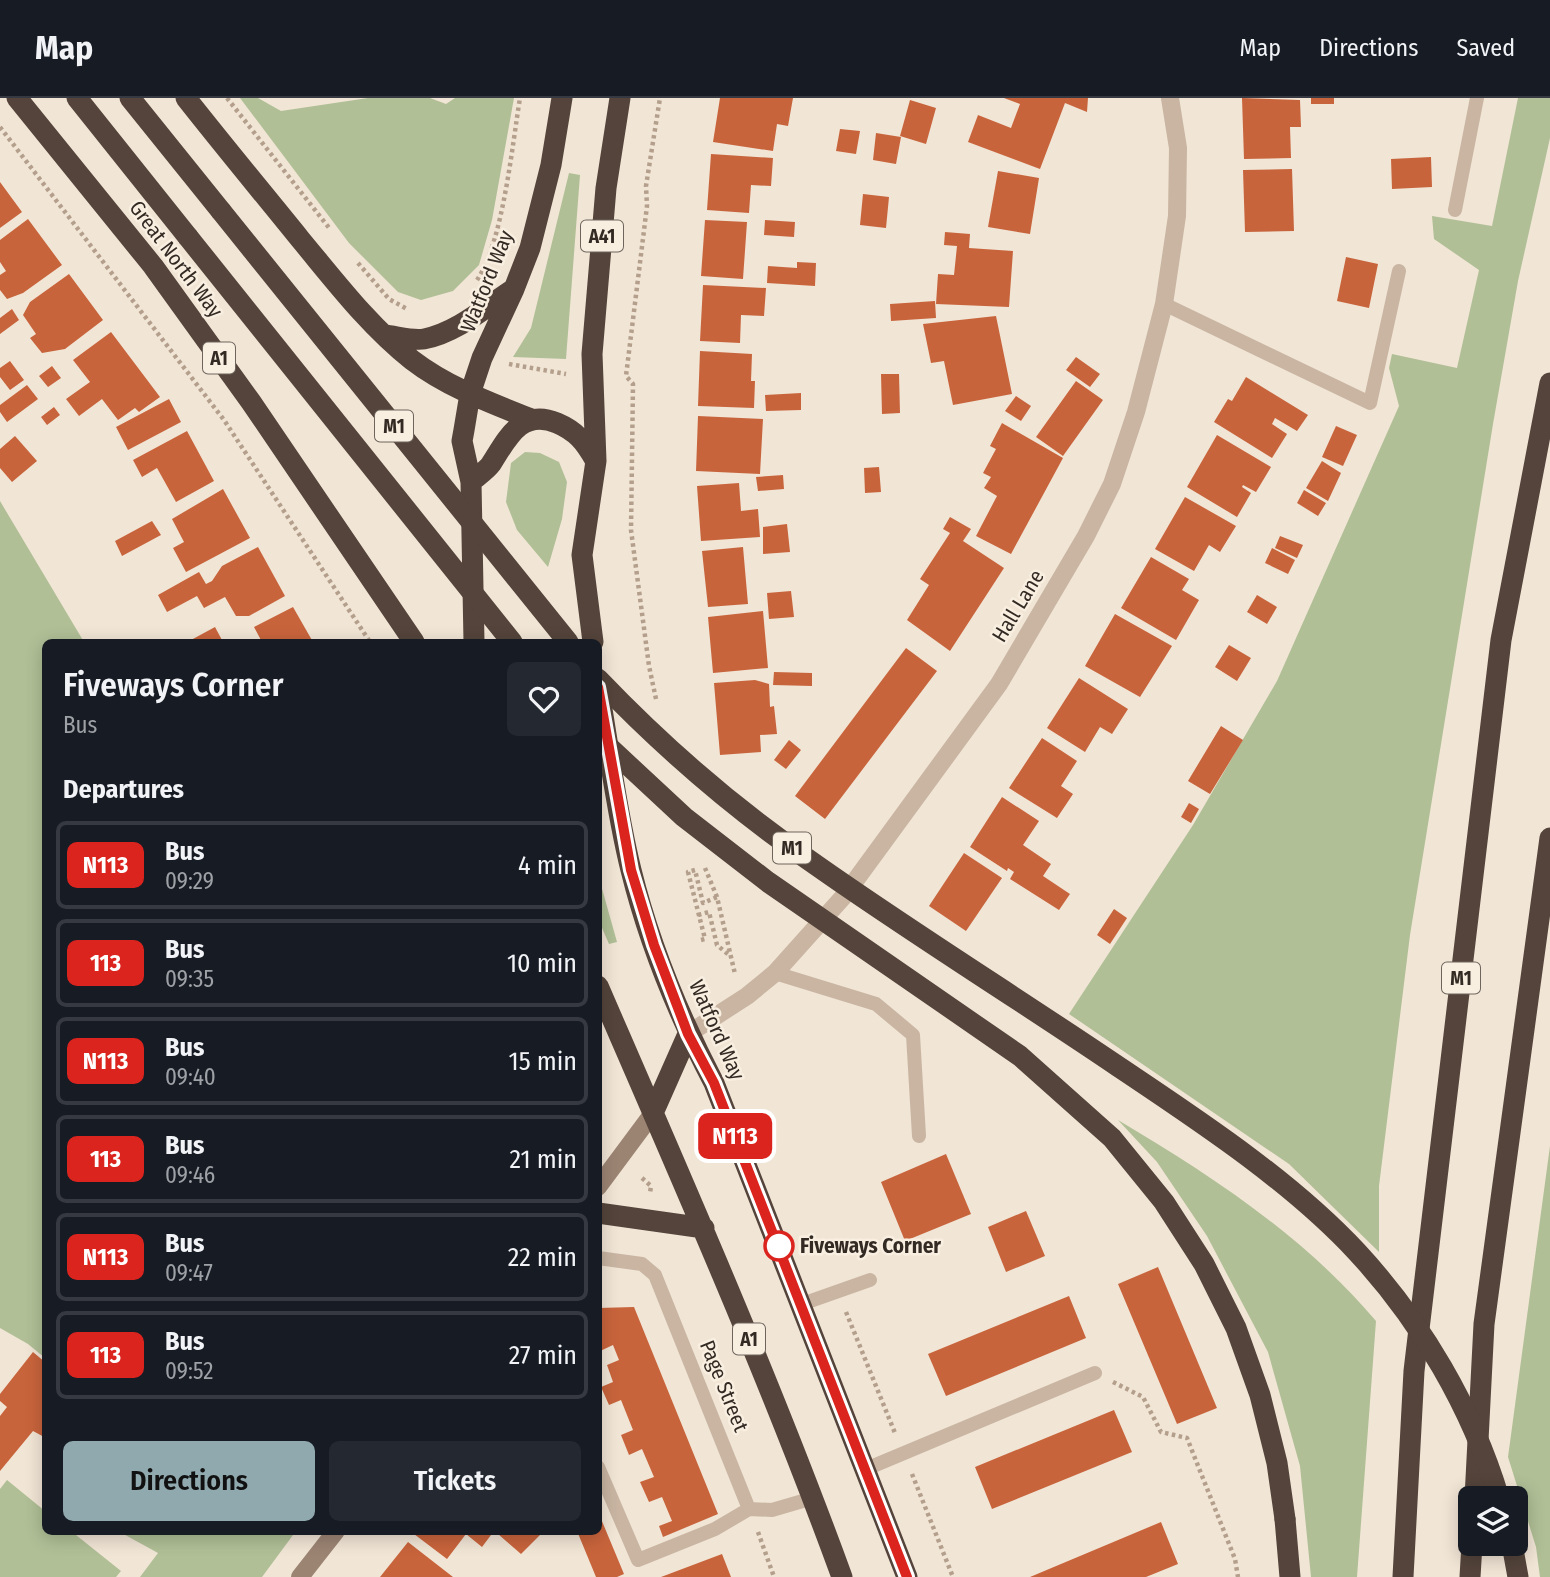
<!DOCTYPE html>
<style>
:root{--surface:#171b24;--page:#242831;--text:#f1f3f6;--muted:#9ea1a6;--line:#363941;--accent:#90a9ae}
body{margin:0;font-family:"Fira Sans Condensed",sans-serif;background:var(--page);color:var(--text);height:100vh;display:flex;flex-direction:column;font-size:26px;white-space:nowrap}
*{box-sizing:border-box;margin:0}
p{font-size:23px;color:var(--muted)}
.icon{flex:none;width:38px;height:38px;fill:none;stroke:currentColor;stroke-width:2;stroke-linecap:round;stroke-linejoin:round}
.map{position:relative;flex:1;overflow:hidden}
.side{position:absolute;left:42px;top:541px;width:560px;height:896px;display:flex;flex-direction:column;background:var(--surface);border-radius:10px;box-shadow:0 4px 18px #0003}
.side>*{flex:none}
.badge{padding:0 14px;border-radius:10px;font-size:24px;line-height:46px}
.buttons{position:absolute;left:1458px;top:1388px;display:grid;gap:14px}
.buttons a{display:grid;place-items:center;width:70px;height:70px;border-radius:10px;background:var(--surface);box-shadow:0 4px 18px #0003;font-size:35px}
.map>.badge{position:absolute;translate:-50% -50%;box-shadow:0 0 0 4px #fff}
h2{padding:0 21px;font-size:26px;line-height:63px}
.round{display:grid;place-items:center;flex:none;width:74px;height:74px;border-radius:10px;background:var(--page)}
.summary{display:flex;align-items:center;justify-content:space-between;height:119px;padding:0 21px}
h1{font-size:33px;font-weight:600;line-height:52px}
.cta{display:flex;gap:14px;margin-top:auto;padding:14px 21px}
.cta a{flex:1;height:80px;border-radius:10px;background:var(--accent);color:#111;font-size:28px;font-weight:600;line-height:80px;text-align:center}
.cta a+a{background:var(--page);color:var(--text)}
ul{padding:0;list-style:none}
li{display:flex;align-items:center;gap:21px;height:88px;margin:0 14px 10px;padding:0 7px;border:4px solid var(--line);border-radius:10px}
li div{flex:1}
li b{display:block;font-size:26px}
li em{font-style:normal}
li .badge{min-width:77px;font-weight:700;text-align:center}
header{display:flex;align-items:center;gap:42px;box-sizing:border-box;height:98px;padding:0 35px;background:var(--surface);border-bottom:2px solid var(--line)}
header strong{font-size:33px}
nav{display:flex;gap:38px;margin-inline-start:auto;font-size:24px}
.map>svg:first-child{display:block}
.green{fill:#b0bf96}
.building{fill:#c8643c}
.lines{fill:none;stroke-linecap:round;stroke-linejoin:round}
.path{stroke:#b49f8c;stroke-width:4.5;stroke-dasharray:3.5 3.5;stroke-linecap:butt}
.lane{stroke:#c9b5a2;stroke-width:14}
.street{stroke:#c9b5a2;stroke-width:18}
.secondary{stroke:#9c8473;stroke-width:18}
.highway{stroke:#54443b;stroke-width:21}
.highway-bridge{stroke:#54443b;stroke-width:21}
.line-casing{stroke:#fff;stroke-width:16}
.line{stroke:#dc241f;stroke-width:10}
.stop-dot{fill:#fff;stroke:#dc241f;stroke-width:3.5}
.labels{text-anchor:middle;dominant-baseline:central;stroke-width:5;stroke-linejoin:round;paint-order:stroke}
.shield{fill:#f9efe1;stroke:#6e655d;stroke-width:2}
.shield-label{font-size:19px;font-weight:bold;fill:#332a24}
.street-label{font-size:21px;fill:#332a24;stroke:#f9efe1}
.stop-label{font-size:21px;font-weight:bold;fill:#332a24;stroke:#f9efe1;text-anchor:start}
</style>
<header>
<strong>Map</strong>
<nav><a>Map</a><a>Directions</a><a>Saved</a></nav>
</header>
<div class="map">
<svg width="1550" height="1479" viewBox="0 0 1550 1479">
<rect width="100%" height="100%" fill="#f1e5d5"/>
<!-- green -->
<path class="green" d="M240,0H258L281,13L368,0H430L446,6L455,0H514L492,122L479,167L453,193L421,202L398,194L349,145Z
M1518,0H1550V40L1518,183L1493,326L1410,837L1379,1088V1154L1289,1066L1069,916L1193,727L1277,583L1399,308L1389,270L1392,256L1457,270L1479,172L1434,141L1432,118L1492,128Z
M569,75L580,77L566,261L513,259L531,230Z
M525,354L540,355L559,364L567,384L562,421L548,469L517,432L506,404L511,365Z
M0,403L84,544H46L45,1260L28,1246L0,1230Z
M599,780L617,844L609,846L599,823Z
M1118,1022C1212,1078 1304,1138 1376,1223L1357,1479H1311L1300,1368L1268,1254L1207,1138L1157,1064Z
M1550,1048V1479H1540L1536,1449L1508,1359Z
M7,1382L45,1413L46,1433H71L121,1473L116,1479H0V1391Z
M118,1433H296L262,1479H140L158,1455Z"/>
<!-- building -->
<path class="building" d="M720,0H793L788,28L777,26L773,53L713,44Z
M1004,0H1088L1087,14L1065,5L1040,71L968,44L978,17L1011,30L1020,6Z
M1242,0L1300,2L1301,29H1290L1291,60L1244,61Z
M1311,0H1334V6H1311Z
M910,2L936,10L926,46L900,38Z
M840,31L860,33L856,56L836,53Z
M876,35L901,39L896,66L873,62Z
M711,56L773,60L771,88L751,87L749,115L707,112Z
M1431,59L1432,89L1392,91L1391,61Z
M1292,71L1294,133L1245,134L1243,72Z
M998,73L1039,80L1030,136L988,129Z
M0,84L22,114L0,130Z
M863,96L889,99L886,130L860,127Z
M28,121L62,167L23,195L7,201L0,192V177L6,173L0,164V142Z
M705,122L747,124L743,181L701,178Z
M765,122L795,124L794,139L764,137Z
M945,134L970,136L969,150L1013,153L1009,209L936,206L938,176L954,177L957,148L944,147Z
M1346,159L1378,166L1369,210L1337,203Z
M797,164L816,165L815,188L767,185L768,168L797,170Z
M69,176L103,222L65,251L42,255L30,240L36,236L23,217L30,204Z
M703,187L766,190L764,218L741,217L740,245L700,243Z
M935,203L936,220L891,223L890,206Z
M12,211L19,222L0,236V220Z
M996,218L1012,296L953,307L944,263L931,265L923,226Z
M111,234L160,299L139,314L135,310L118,322L102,301L79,318L66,301L90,284L73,262Z
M700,253L752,256L751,283H755L754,310L698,308Z
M1076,259L1100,276L1090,289L1066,272Z
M10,263L24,282L10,292L0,279V270Z
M52,268L61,280L48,289L39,278Z
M881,276H899L900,315L882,316Z
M1246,279L1308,317L1297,333L1275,320L1272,326L1287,336L1272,360L1214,324L1228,301L1232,303Z
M1076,283L1103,302L1063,358L1036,339Z
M27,287L38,301L7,324L0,314V307Z
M801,295V312L766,313L765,297Z
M1016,298L1031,308L1021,323L1005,313Z
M169,301L181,324L128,352L116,329Z
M54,309L60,317L47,327L41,319Z
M698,318L763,321L760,376L696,373Z
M1002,325L1063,360L1011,456L976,438L997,398L984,390L991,379L983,375L996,351L990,348Z
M1336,328L1357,337L1343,368L1322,359Z
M187,333L214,383L176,404L157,370L142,379L133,362Z
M1217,337L1271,369L1256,394L1243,387L1242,389L1251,395L1237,419L1187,389Z
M15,338L37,363L12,384L0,370V351Z
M1322,363L1341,375L1328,403L1306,390Z
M879,369L881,394L865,395L864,370Z
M783,377L784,391L758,393L756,379Z
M739,385L741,413L758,411L760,439L701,443L697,388Z
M223,391L250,440L186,474L173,450L184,444L172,421Z
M1304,392L1326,405L1318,418L1297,405Z
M1185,399L1236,428L1220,454L1209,447L1194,473L1155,451Z
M950,419L971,431L963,443L1004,470L950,553L907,522L929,487L920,481L950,435L943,431Z
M152,423L161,437L122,458L115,443Z
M787,426L790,454L763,456V429Z
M1280,438L1303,447L1297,460L1275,450Z
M258,449L285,498L249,518H236L225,499L204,510L197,498L167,514L158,497L199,474L206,486L212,483L222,468Z
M743,449L748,506L708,509L702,453Z
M1272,450L1295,462L1288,476L1265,465Z
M1151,459L1189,481L1182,492L1199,502L1176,542L1121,510Z
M791,493L794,519L769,521L767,495Z
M1257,497L1277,509L1267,526L1247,514Z
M293,509L313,544H262L254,529Z
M763,513L768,570L713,575L708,519Z
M1115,516L1172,548L1140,599L1085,568Z
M215,529L223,544H192L191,542Z
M1229,547L1251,560L1237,583L1215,569Z
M906,550L937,573L825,721L795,698Z
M774,574L812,575V588L773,587Z
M1079,580L1128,611L1112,636L1100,629L1085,654L1047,630Z
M755,582L769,586L770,609L774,608L777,636L760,637L761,654L720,657L714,585Z
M1221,628L1243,642L1210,696L1188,683Z
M1042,640L1077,663L1061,688L1073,696L1057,720L1009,690Z
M789,642L801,652L786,671L774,662Z
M1002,699L1039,723L1023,747L1051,766L1043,778L1070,796L1059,812L1010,781L1014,774L1008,770L1007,773L970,749Z
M1189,705L1199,711L1191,725L1181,719Z
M964,755L1002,780L966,833L929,808Z
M1114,811L1127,820L1110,846L1097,837Z
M946,1056L971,1116L905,1143L881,1084Z
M1026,1113L1045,1158L1006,1174L988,1129Z
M1158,1169L1217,1310L1177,1326L1118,1186Z
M1069,1198L1086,1240L946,1298L928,1256Z
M634,1209L718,1416L663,1439L659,1428L672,1423L662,1399L649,1404L640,1384L654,1379L642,1351L629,1357L621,1337L633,1332L621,1302L609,1307L601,1289L613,1284L607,1267L619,1262L613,1247L598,1254V1210Z
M33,1254L46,1265V1340L33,1333L0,1373V1318L7,1309L0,1303V1296Z
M1114,1312L1132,1354L992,1411L975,1369Z
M599,1416L624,1476L617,1479H596L577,1433H598Z
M1161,1424L1178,1466L1146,1479H1030Z
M416,1433H494L482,1449L466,1436L447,1461L414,1436Z
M500,1433H539L542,1435L521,1456L498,1436Z
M408,1444L453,1479H380Z
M722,1456L731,1479H661Z"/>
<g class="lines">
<!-- path -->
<path class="path" d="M227,0L330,131
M0,29L224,322L370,544
M358,165L389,201L407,211
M477,182C503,144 512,48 520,0
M509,266L566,276
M656,601L649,568L631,432L633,286L626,278L647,108L646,88L660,0
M705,770L717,799L735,876
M698,817L709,814L717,847L730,858
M701,842L705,841L688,774L695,772L703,805L717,799
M642,1080L651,1088L650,1095
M846,1214L895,1335
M1113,1284L1143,1299L1161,1334L1187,1340L1235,1461L1238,1479
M912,1376L953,1479
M758,1434L774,1479"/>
<!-- lane -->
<path class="lane" d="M1455,112L1477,0
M1164,206L1370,305L1399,173
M775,875L876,906L913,937L919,1038
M598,1160L642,1166L655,1177L749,1411L772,1412L813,1400
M802,1206L870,1182
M598,1369L638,1462L715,1431L749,1411
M866,1371L1095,1275"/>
<!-- street -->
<path class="street" d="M688,936L747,898L775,875L844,798L999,586L1086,438L1112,386L1136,314L1164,206L1177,118L1178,50L1170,0"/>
<!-- secondary -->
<path class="secondary" d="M598,1089L653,1015
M300,1479L336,1433"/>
<!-- highway -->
<path class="highway" d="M17,0L153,168L251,304L414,544
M77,0L188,139
M130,0L221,113
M186,0C223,47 262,94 300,141C335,183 369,228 412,262C447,289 491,305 531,321
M384,237C396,238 412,243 424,241C456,235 486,209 512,192
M471,384C477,378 486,373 491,366C507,341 521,310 557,325C576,333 585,344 595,362
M474,544L471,384L462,343L464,332L470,296L482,260L514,191L530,150L551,67L562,0
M593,544L582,457L596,363L592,256L606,90L620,0
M598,588C609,649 616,712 631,772C649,845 679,918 714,985L907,1479
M598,888C683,1084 769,1279 842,1479
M653,1015L688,936
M598,1115L704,1130
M1475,1400L1484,1226L1550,740
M1285,1421L1290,1479
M1512,1446L1518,1479
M1403,1479L1414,1273L1501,542L1550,285
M1470,1479L1472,1446"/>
<!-- highway-bridge -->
<path class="highway-bridge" d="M221,113L568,544
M188,139L512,544
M598,581C664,650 737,713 816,767C914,836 1017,900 1116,967C1198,1022 1290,1082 1357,1154C1421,1223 1472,1310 1499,1400
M598,639L684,719L768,784L1020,958L1112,1040L1164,1104L1204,1166L1236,1230L1260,1297L1277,1365L1285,1421"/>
</g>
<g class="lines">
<defs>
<path id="line" d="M598,589L631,772L654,847L688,936L714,985L907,1479"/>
</defs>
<!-- line casing -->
<use href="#line" class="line-casing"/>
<!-- line -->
<use href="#line" class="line"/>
</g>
<!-- markers -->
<circle class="stop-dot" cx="779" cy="1148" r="14"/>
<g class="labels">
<!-- shield labels -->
<g class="shield">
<rect x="581" y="122.5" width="42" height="31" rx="5"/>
<rect x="203" y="244.5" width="32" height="31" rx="5"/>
<rect x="375" y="312.5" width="38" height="31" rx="5"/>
<rect x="773" y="734.5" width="38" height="31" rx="5"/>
<rect x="1442" y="864.5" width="38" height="31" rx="5"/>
<rect x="733" y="1225.5" width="32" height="31" rx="5"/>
</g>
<g class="shield-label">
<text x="602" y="138">A41</text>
<text x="219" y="260">A1</text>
<text x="394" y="328">M1</text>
<text x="792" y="750">M1</text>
<text x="1461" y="880">M1</text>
<text x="749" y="1241">A1</text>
</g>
<!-- street labels -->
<g class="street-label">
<text transform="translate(176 161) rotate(53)">Great North Way</text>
<text transform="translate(487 183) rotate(-68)">Watford Way</text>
<text transform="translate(1018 508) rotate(-59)">Hall Lane</text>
<text transform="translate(717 932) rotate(66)">Watford Way</text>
<text transform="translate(724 1288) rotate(68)">Page Street</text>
</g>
<!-- stop labels -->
<g class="stop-label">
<text x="800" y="1148">Fiveways Corner</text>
</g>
</g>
</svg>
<div class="buttons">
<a><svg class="icon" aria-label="layers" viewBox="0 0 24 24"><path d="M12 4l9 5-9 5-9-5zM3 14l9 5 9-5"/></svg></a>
</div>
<b class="badge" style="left:735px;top:1038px;background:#dc241f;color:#fff">N113</b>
<section class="side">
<div class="summary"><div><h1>Fiveways Corner</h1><p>Bus</p></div><a class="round"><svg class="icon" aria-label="heart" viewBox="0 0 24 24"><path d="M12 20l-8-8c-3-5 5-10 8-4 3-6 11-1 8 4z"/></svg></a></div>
<h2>Departures</h2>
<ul>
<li><span class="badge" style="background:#dc241f;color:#fff">N113</span><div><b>Bus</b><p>09:29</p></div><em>4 min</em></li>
<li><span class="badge" style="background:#dc241f;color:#fff">113</span><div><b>Bus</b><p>09:35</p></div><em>10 min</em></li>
<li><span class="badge" style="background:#dc241f;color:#fff">N113</span><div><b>Bus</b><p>09:40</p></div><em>15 min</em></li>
<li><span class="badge" style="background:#dc241f;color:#fff">113</span><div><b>Bus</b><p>09:46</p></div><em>21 min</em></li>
<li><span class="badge" style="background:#dc241f;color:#fff">N113</span><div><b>Bus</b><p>09:47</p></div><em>22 min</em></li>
<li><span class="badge" style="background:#dc241f;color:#fff">113</span><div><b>Bus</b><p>09:52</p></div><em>27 min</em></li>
</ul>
<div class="cta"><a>Directions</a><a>Tickets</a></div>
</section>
</div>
